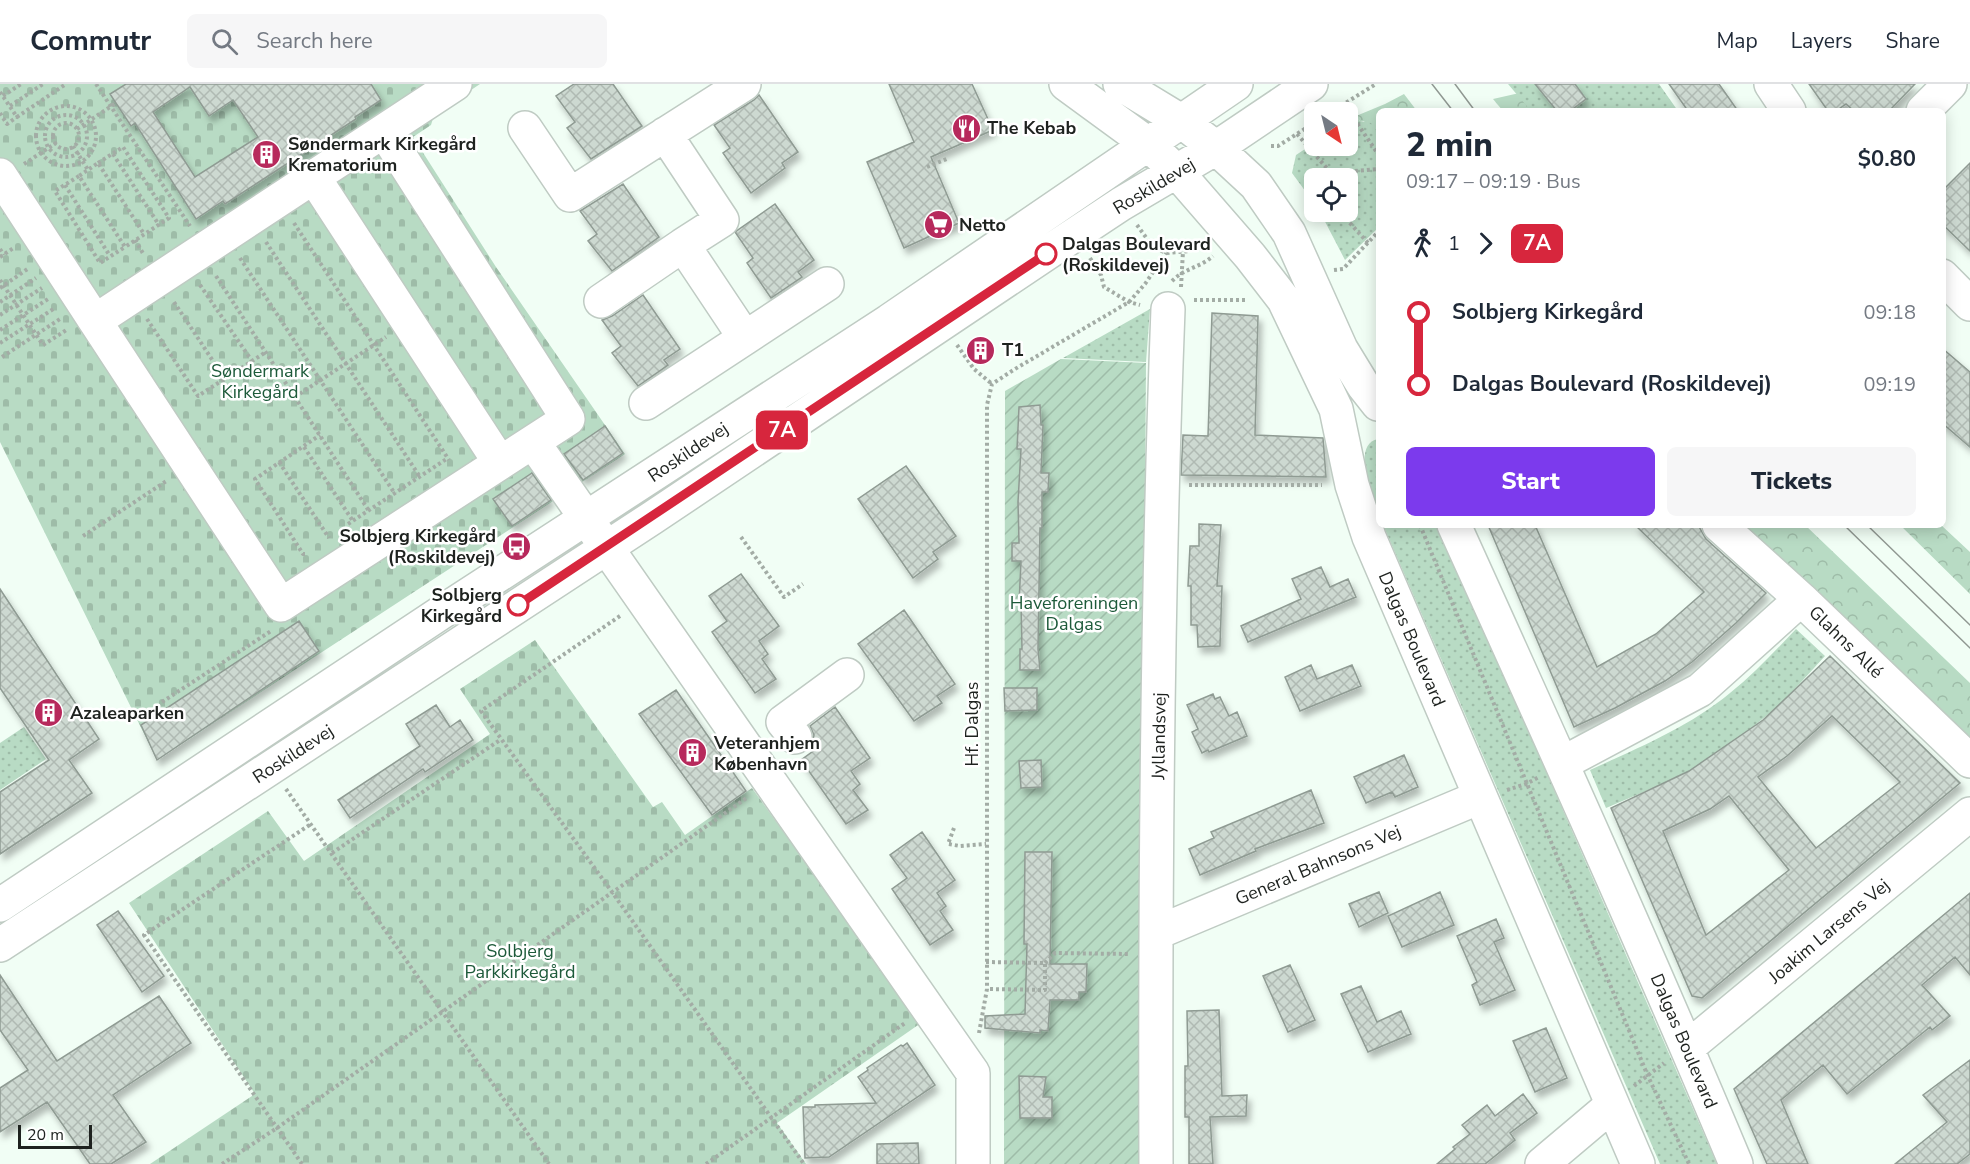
<!DOCTYPE html>
<meta charset="utf-8">
<style>
:root{--surface:#fff;--page:#f6f6f7;--text:#1f2937;--muted:#747a83;--line:#e0e1e3;--accent:#7c3aed}
body{margin:0;font-family:"Nunito Sans",sans-serif;background:var(--page);color:var(--text);height:100vh;display:flex;flex-direction:column;font-size:22px;white-space:nowrap}
*{box-sizing:border-box;margin:0}
p{font-size:20px;color:var(--muted)}
.icon{flex:none;width:33px;height:33px;fill:none;stroke:currentColor;stroke-width:2;stroke-linecap:round;stroke-linejoin:round}
.map{position:relative;flex:1;overflow:hidden}
.side{position:absolute;left:1376px;top:24px;width:570px;height:420px;display:flex;flex-direction:column;background:var(--surface);border-radius:9px;box-shadow:0 3px 15px #0003}
.side>*{flex:none}
.badge{padding:0 12px;border-radius:9px;font-size:21px;line-height:39px}
.needle{width:39px;rotate:145deg}
.tools{position:absolute;left:1304px;top:18px;display:grid;gap:12px}
.tools a{display:grid;place-items:center;width:54px;height:54px;border-radius:9px;background:var(--surface);box-shadow:0 3px 15px #0003;font-size:30px}
.scale{position:absolute;left:18px;bottom:15px;width:74px;box-sizing:border-box;padding-left:6px;border:3px solid #1e221f;border-top:0;font-size:16px;line-height:21px;white-space:nowrap;color:#1e221f;-webkit-text-stroke:4px #fff;paint-order:stroke}
.map>.badge{position:absolute;translate:-50% -50%;box-shadow:0 0 0 3px #fff}
.legs{display:flex;align-items:center;gap:9px;height:66px;padding:0 30px;font-size:20px}
.legs p{margin-inline-start:auto}
.overview{display:flex;align-items:center;justify-content:space-between;height:102px;padding:0 30px}
h1{font-size:33px;font-weight:800;line-height:45px}
.action{display:flex;gap:12px;margin-top:auto;padding:12px 30px}
.action a{flex:1;height:69px;border-radius:9px;background:var(--accent);color:#fff;font-size:24px;font-weight:800;line-height:69px;text-align:center}
.action a+a{background:var(--page);color:var(--text)}
ul{padding:0 30px;list-style:none}
li{display:flex;align-items:center;gap:21px;height:72px;font-size:22px}
li i{display:grid;place-items:center;width:9px;height:100%;margin:0 8px;background:currentColor}
li i::after{content:'';width:15px;height:15px;margin:-8px;border:4px solid;border-radius:50%;background:var(--surface)}
li p{margin-inline-start:auto}
li:first-child i{background:linear-gradient(#0000 50%,currentColor 0)}
li:last-child i{background:linear-gradient(currentColor 50%,#0000 0)}
header{display:flex;align-items:center;gap:36px;box-sizing:border-box;height:84px;padding:0 30px;background:var(--surface);border-bottom:2px solid var(--line)}
header strong{font-size:28px}
nav{display:flex;gap:33px;margin-inline-start:auto;font-size:21px}
.search{width:420px;height:54px;background:var(--page);display:flex;align-items:center;gap:15px;box-sizing:border-box;padding:0 21px;border-radius:9px;color:var(--muted);font-size:22px}
.map>svg:first-child{display:block}
.forest{fill:url(#forest-crowns)}
.cemetery{fill:url(#cemetery-stones)}
.park{fill:url(#park-dots)}
.garden{fill:url(#garden-furrows)}
.building{fill:url(#building-cross-hatch);stroke:#8f9b93;stroke-width:1.5;fill-rule:evenodd;filter:url(#shadow)}
.lines{fill:none;stroke-linecap:round;stroke-linejoin:round}
.minor-casing{stroke:#bfcbc3;stroke-width:36}
.path{stroke:#a3aca5;stroke-width:4;stroke-dasharray:3 3;stroke-linecap:butt}
.minor{stroke:#fff;stroke-width:33}
.tram{stroke:#909892;stroke-width:1.5}
.line-1-casing{stroke:#fff;stroke-width:14}
.line-1{stroke:#d7263d;stroke-width:9}
.stop-1-dot{fill:#fff;stroke:#d7263d;stroke-width:3}
.labels{text-anchor:middle;dominant-baseline:central;stroke-width:5;stroke-linejoin:round;paint-order:stroke}
.poi-label{font-size:18px;font-weight:bold;fill:#1e221f;stroke:#fff;text-anchor:start}
.street-label{font-size:18px;fill:#1e221f;stroke:#fff}
.stop-label{font-size:18px;font-weight:bold;fill:#1e221f;stroke:#fff;text-anchor:start}
.park-label{font-size:18px;fill:#1d5a3a;stroke:#fff}
</style>
<header>
<strong>Commutr</strong>
<div class="search"><svg class="icon" aria-label="search" viewBox="0 0 24 24"><circle cx="10" cy="10" r="6"/><path d="M15 15l6 6"/></svg>Search here</div>
<nav><a>Map</a><a>Layers</a><a>Share</a></nav>
</header>
<div class="map">
<svg width="1970" height="1080" viewBox="0 0 1970 1080">
<defs>
<pattern id="forest-crowns" width="20" height="18" patternUnits="userSpaceOnUse" patternTransform="scale(1.5)"><rect width="20" height="18" fill="#b8dbc4"/><path d="M2 6a3 3 0 1 1 6 0M12 15a3 3 0 1 1 6 0" fill="none" stroke="#9ebca8"/></pattern>
<pattern id="cemetery-stones" width="16" height="16" patternUnits="userSpaceOnUse" patternTransform="scale(1.5)"><rect width="16" height="16" fill="#b8dbc4"/><path d="M2 7V4a2 2 0 0 1 4 0v3zM10 15v-3a2 2 0 0 1 4 0v3z" fill="#9ebca8"/></pattern>
<pattern id="park-dots" width="8" height="8" patternUnits="userSpaceOnUse" patternTransform="scale(1.5)"><rect width="8" height="8" fill="#b8dbc4"/><path d="M2 2h.1M6 6h.1" fill="none" stroke="#9ebca8" stroke-width="1.8" stroke-linecap="round"/></pattern>
<pattern id="garden-furrows" width="10" height="10" patternUnits="userSpaceOnUse" patternTransform="scale(1.5)"><rect width="10" height="10" fill="#b8dbc4"/><path d="M-1 1l2-2M0 10L10 0M9 11l2-2" fill="none" stroke="#9ebca8"/></pattern>
<pattern id="building-cross-hatch" width="8" height="8" patternUnits="userSpaceOnUse" patternTransform="scale(1.5)"><rect width="8" height="8" fill="#cdd9d1"/><path d="M0 0l8 8M0 8l8-8" fill="none" stroke="#b0bab3"/></pattern>
<filter id="shadow"><feDropShadow dx="3.5" dy="6" stdDeviation="3" flood-color="#0004"/></filter>
</defs>
<rect width="100%" height="100%" fill="#f1fef5"/>
<!-- forest -->
<path class="forest" d="M1533,6L1551,27H1503L1493,15Z
M1404,10L1417,27H1378L1377,64L1364,37H1360L1356,32L1385,20Z
M1745,441H1805L1970,599V658Z
M1900,441H1941L1970,468V510Z"/>
<!-- cemetery -->
<path class="cemetery" d="M0,0H480L434,31L431,41L413,53L496,183L625,370L157,676L0,358Z
M535,556L653,723L662,718L685,751L752,704L921,939L777,1039L806,1080H150L255,1010L129,819L268,727L304,777L490,650L460,605Z"/>
<!-- park -->
<path class="park" d="M1508,0H1659L1678,27H1531Z
M1356,32L1360,37L1371,39L1376,46L1374,57L1378,64V119L1376,122L1378,125V144L1345,176L1320,128H1347V94H1314V119L1292,89L1296,71L1314,59V62H1347V37Z
M1150,225L1146,278L1063,274Z
M1378,355V431C1372,414 1351,360 1378,355Z
M1383,441H1439L1717,1080H1660Z
M1796,545L1825,572L1782,619L1750,645L1696,683L1674,695L1606,724L1590,686C1638,664 1689,643 1730,609C1754,590 1775,567 1796,545Z
M24,643L46,675L0,706V659Z"/>
<!-- garden -->
<path class="garden" d="M1061,275L1146,279L1140,1080H1004L1005,307Z"/>
<!-- building -->
<path class="building" d="M126,0H371L381,16L355,33L356,35L225,120L223,117L196,135L135,39L131,42L110,10ZM190,3L209,32L233,16L258,53L195,93L153,28Z
M574,0H613L642,42L591,75L567,44L575,38L556,12Z
M889,0H972L993,46L931,73L959,139L904,164L867,78L914,58Z
M1535,0H1575L1586,15L1570,27H1557Z
M1669,0H1719L1738,27H1688Z
M1809,0H1915L1889,27H1854L1846,20L1836,27H1828Z
M759,11L798,68L782,79L785,84L751,109L723,69L730,64L714,41L754,16Z
M1970,79V167L1942,140V107Z
M623,100L659,153L612,187L588,157L597,150L580,127Z
M775,120L814,176L798,188L802,193L771,214L747,179L753,174L735,148Z
M643,211L680,265L664,276L668,281L638,302L612,269L621,262L602,236L612,232Z
M1212,229L1258,232L1255,351L1323,354L1326,393L1181,391L1183,351L1208,352Z
M1942,264L1970,288V363L1942,339Z
M1040,321L1041,341H1043L1041,389H1049L1048,408H1042V444H1040L1038,565L1040,586H1020V565H1022L1021,520H1019L1021,477H1012V459H1019L1018,418L1021,365H1017L1019,323Z
M605,342L623,369L583,396L564,370Z
M906,382L956,452L933,468L938,475L913,494L858,415Z
M532,389L551,416L512,442L493,415Z
M1199,440L1221,441L1217,502H1222L1220,562L1198,563L1197,541H1191V502H1188L1190,462H1199Z
M1488,441H1535L1597,583L1656,550L1704,508L1635,441H1698L1706,455L1766,509L1736,539L1692,578L1665,597L1615,624L1574,643Z
M1321,483L1330,503L1348,495L1356,513L1248,558L1241,542L1301,515L1292,495Z
M741,490L779,542L759,557L768,570L762,575L776,595L755,609L712,548L727,537L709,512Z
M0,505L99,655L69,676L92,709L0,770V708L49,676L0,604Z
M904,526L955,600L937,612L942,619L914,637L858,560Z
M299,537L319,567L157,676L141,641Z
M1830,572L1960,699L1702,914L1692,912L1611,724L1689,687L1750,645L1763,636ZM1832,632L1900,698L1816,764L1758,693L1787,672ZM1729,712L1789,786L1706,851L1663,747L1710,725Z
M1311,581L1317,595L1352,581L1361,602L1300,627L1285,593Z
M1004,604H1037V626L1005,627Z
M676,606L746,707L712,731L639,630Z
M1213,610L1215,615L1220,613L1229,632L1237,628L1247,652L1209,668L1208,666L1202,669L1192,648L1198,645L1187,621Z
M436,621L450,643L460,636L473,656L425,688L423,685L350,734L338,716L420,662L406,640Z
M835,623L870,674L851,687L860,700L853,706L868,726L846,740L801,676L816,665L812,660L814,651L810,642Z
M1404,671L1418,703L1395,713L1392,708L1366,719L1354,693Z
M1041,676L1042,703L1021,704L1019,677Z
M1311,706L1324,739L1255,765L1256,767L1200,791L1189,765L1214,754L1211,748Z
M922,748L955,796L937,809L946,822L940,827L953,846L930,861L892,805L907,794L890,771Z
M1025,768H1052L1050,880H1087L1086,908H1079V916H1050L1048,947L1040,946V949L985,944V932L1025,930L1027,860H1024Z
M1379,808L1388,829L1359,843L1349,820Z
M1440,808L1454,841L1402,863L1388,832Z
M1970,809V891L1955,873L1922,901L1950,932L1932,946L1930,943L1847,1010L1823,981L1781,1016L1808,1080H1767L1734,1005Z
M118,827L164,892L142,908L97,841Z
M1496,835L1504,854L1494,858L1515,906L1480,921L1472,901L1477,898L1457,852Z
M1290,881L1315,936L1288,948L1263,892Z
M0,891L57,977L159,912L191,959L113,1011L146,1058L111,1080H90L47,1018L0,1048V1004L28,986L0,946Z
M1361,902L1377,938L1401,927L1411,950L1368,968L1341,910Z
M1219,926L1222,1012L1247,1011L1246,1032L1210,1033L1213,1080H1189V1033H1185V982H1188L1187,927Z
M1546,944L1567,994L1535,1008L1513,957Z
M907,959L935,1001L829,1073L805,1074L803,1023H815V1021L876,1019L858,993L868,986L867,984L901,961L903,962Z
M1970,976V1070L1957,1080H1895L1947,1038L1923,1011Z
M1019,992L1046,993L1043,1013H1052V1034H1020Z
M1523,1010L1537,1029L1510,1049L1515,1056L1485,1080H1437L1455,1065L1453,1063L1470,1050L1462,1041L1487,1021L1495,1032Z
M918,1059L919,1080H877V1060Z"/>
<g class="lines">
<defs>
<path id="minor" d="M1066,0L1148,60L1177,88L1250,172L1284,216L1336,325L1352,401L1369,453L1638,1080
M1120,0L1181,37L1216,64L1256,101L1289,149L1341,265L1363,301L1378,320
M1771,0L1789,27
M1923,27L1950,0
M525,44L570,111L744,0
M384,47L568,335L281,521L95,237L455,0
M665,50L722,136L683,161L745,254
M0,91L95,237
M313,92L500,379
M1942,192L1970,220
M601,217L683,161
M646,319L827,200
M533,358L973,989V1080
M1454,441C1550,653 1646,865 1736,1080
M1719,441L1801,515L1970,677
M795,653L783,638L847,591
M1563,679L1700,606L1801,515
M0,821L448,524L889,237L1236,0
M1156,849L1480,713
M0,861L652,434L1053,165L1121,120L1216,64L1311,0
M1687,964L1970,730
M1156,1080C1155,795 1157,510 1168,225
M1542,1080L1612,1021"/>
</defs>
<!-- minor casing -->
<use href="#minor" class="minor-casing"/>
<!-- path -->
<path class="path" d="M96,0L190,142
M0,8L17,33L66,0
M3,12L21,0
M1344,20L1378,70
M36 52a30 30 0 1 1 60 0a30 30 0 1 1-60 0Z
M10,22L43,0
M1331,28L1376,0
M0,29L7,40L17,33
M45 52a21 21 0 1 1 42 0a21 21 0 1 1-42 0Z
M53 52a13 13 0 1 1 26 0a13 13 0 1 1-26 0Z
M77,45L116,19
M1297,50L1331,89L1333,94
M73,62L88,86
M1271,62H1278L1314,39
M113,70L159,141
M98,79L123,63L169,134L125,163L79,92L98,79L144,150
M24,80L56,59
M927,83L949,74
M1331,89L1378,85
M79,92L55,107L100,179L125,163
M65,101L110,172
M1345,128L1349,138L1368,159
M294,139L449,376
M1137,141L1153,163L1166,169L1189,167L1201,158
M135,156L144,171
M266,158L420,393
M0,165L4,171
M0,173L15,163
M240,174L395,410
M1090,174L1101,191L1104,203L1129,218L1140,221
M1334,186L1343,185L1378,148
M216,192L369,427
M0,196L43,261L68,245
M1172,197C1185,184 1199,184 1213,172
M200,201L252,277
M1181,203L1183,167
M0,204L29,184
M1194,216H1247
M0,218L36,194
M174,218L225,295
M0,231L42,204
M147,235L198,312L266,268
M0,246L48,215
M0,259L55,224
M957,261L974,285L992,300
M2,273L60,235
M295,313L386,253
M304,363L353,437
M279,378L329,454
M1189,401H1322
M348,440L448,374
M1420,441L1647,990L1689,1080
M83,452L168,396
M741,453L784,513L803,500
M305,470H303L255,395L320,351
M620,532L481,627L612,808L804,1080
M162,618L271,547
M286,705L549,1080
M1507,706L1526,700L1539,693
M954,744L948,760L960,762L986,760
M332,769L500,656
M986,878L1045,879V906L987,905
M1045,879L1055,869L1128,870
M979,949L987,905V321L992,300L1015,285L1129,218L1145,200L1166,169
M1634,1002L1664,979
M222,1080L277,1044L748,713
M302,1080L144,851L311,740
M706,1080L905,939"/>
<!-- minor -->
<use href="#minor" class="minor"/>
<!-- tram -->
<path class="tram" d="M1432,0L1453,27
M1455,0L1475,27
M1844,441L1970,564
M1867,441L1970,541"/>
</g>
<g class="lines">
<defs>
<path id="line-1" d="M518,521L1046,170"/>
</defs>
<!-- line-1 casing -->
<use href="#line-1" class="line-1-casing"/>
<!-- line-1 -->
<use href="#line-1" class="line-1"/>
</g>
<!-- icons -->
<defs>
<symbol id="restaurant-disc" viewBox="-11 -11 22 22"><circle r="9.5" fill="#b7295c" stroke="#fff"/><path d="M-5-6h1v4h1v-4h1v4h1v-4h1v5L-1.5 .5V6h-2V.5L-5-1ZM5-6V6H3V1.5H1.5Q1.5-4 5-6Z" fill="#fff"/></symbol>
<symbol id="building-disc" viewBox="-11 -11 22 22"><circle r="9.5" fill="#b7295c" stroke="#fff"/><path d="M-4-6H4V6H1V3H-1V6H-4ZM-2.5-4.3h1.7v1.8h-1.7ZM.8-4.3h1.7v1.8H.8ZM-2.5-1h1.7V.8h-1.7ZM.8-1h1.7V.8H.8Z" fill="#fff"/></symbol>
<symbol id="supermarket-disc" viewBox="-11 -11 22 22"><circle r="9.5" fill="#b7295c" stroke="#fff"/><path d="M-6-5.5h2.5l.6 2H6L4.5 2H-2.5L-4.4-4H-6ZM-1.5 3.2a1.3 1.3 0 1 0 .1 0ZM3 3.2a1.3 1.3 0 1 0 .1 0Z" fill="#fff"/></symbol>
<symbol id="bus-disc" viewBox="-11 -11 22 22"><circle r="9.5" fill="#b7295c" stroke="#fff"/><path d="M-5-6H5V4H4V6H2V4H-2V6H-4V4H-5ZM-3.5-4V0h7V-4ZM-3.5 1.2v1.5H-2V1.2ZM2 1.2v1.5H3.5V1.2Z" fill="#fff"/></symbol>
</defs>
<g fill-rule="evenodd">
<use href="#restaurant-disc" x="950" y="28" width="33" height="33"/>
<use href="#building-disc" x="250" y="54" width="33" height="33"/>
<use href="#supermarket-disc" x="922" y="124" width="33" height="33"/>
<use href="#building-disc" x="964" y="250" width="33" height="33"/>
<use href="#bus-disc" x="500" y="446" width="33" height="33"/>
<use href="#building-disc" x="32" y="612" width="33" height="33"/>
<use href="#building-disc" x="676" y="652" width="33" height="33"/>
</g>
<!-- markers -->
<g class="stop-1-dot">
<circle cx="1046" cy="170" r="10"/>
<circle cx="518" cy="521" r="10"/>
</g>
<g class="labels">
<!-- poi labels -->
<g class="poi-label">
<text x="987" y="44">The Kebab</text>
<text x="288" y="60">Søndermark Kirkegård<tspan x="288" dy="21">Krematorium</tspan></text>
<text x="959" y="141">Netto</text>
<text x="1002" y="266">T1</text>
<text x="496" y="452" text-anchor="end">Solbjerg Kirkegård<tspan x="496" dy="21">(Roskildevej)</tspan></text>
<text x="70" y="629">Azaleaparken</text>
<text x="714" y="659">Veteranhjem<tspan x="714" dy="21">København</tspan></text>
</g>
<!-- street labels -->
<g class="street-label">
<text transform="translate(1154 102) rotate(-31)">Roskildevej</text>
<text transform="translate(688 368) rotate(-34)">Roskildevej</text>
<text transform="translate(1412 555) rotate(67)">Dalgas Boulevard</text>
<text transform="translate(1846 558) rotate(44)">Glahns Allé</text>
<text transform="translate(972 640) rotate(-90)">Hf. Dalgas</text>
<text transform="translate(1159 652) rotate(-89)">Jyllandsvej</text>
<text transform="translate(293 670) rotate(-33)">Roskildevej</text>
<text transform="translate(1318 781) rotate(-23)">General Bahnsons Vej</text>
<text transform="translate(1829 847) rotate(-40)">Joakim Larsens Vej</text>
<text transform="translate(1684 957) rotate(67)">Dalgas Boulevard</text>
</g>
<!-- stop labels -->
<g class="stop-label">
<text x="1062" y="160">Dalgas Boulevard<tspan x="1062" dy="21">(Roskildevej)</tspan></text>
<text x="502" y="511" text-anchor="end">Solbjerg<tspan x="502" dy="21">Kirkegård</tspan></text>
</g>
<!-- park labels -->
<g class="park-label">
<text x="260" y="287">Søndermark<tspan x="260" dy="21">Kirkegård</tspan></text>
<text x="1074" y="519">Haveforeningen<tspan x="1074" dy="21">Dalgas</tspan></text>
<text x="520" y="867">Solbjerg<tspan x="520" dy="21">Parkkirkegård</tspan></text>
</g>
</g>
</svg>
<div class="tools">
<a><svg class="needle" viewBox="-14 -14 28 28"><path d="M0-13l5 13h-10z" fill="#e53935"/><path d="M0 13l5-13h-10z" fill="#747a83"/></svg></a>
<a><svg class="icon" aria-label="locate" viewBox="0 0 24 24"><circle cx="12" cy="12" r="6"/><path d="M12 2v4M12 18v4M2 12h4M18 12h4"/></svg></a>
</div>
<div class="scale">20 m</div>
<b class="badge" style="left:782px;top:346px;background:#d7263d;color:#fff">7A</b>
<section class="side">
<div class="overview"><div><h1>2 min</h1><p>09:17 – 09:19 · Bus</p></div><b>$0.80</b></div>
<div class="legs"><svg class="icon" aria-label="walk" viewBox="0 0 24 24"><circle cx="13" cy="4" r="2"/><path d="M13 8l-2 6 4 7M11 14l-3 7M7 12l3-4h3l4 4"/></svg>1<svg class="icon" aria-label="forward" viewBox="0 0 24 24"><path d="M9 5l7 7-7 7"/></svg><b class="badge" style="background:#d7263d;color:#fff">7A</b></div>
<ul>
<li><i style="color:#d7263d"></i><b>Solbjerg Kirkegård</b><p>09:18</p></li>
<li><i style="color:#d7263d"></i><b>Dalgas Boulevard (Roskildevej)</b><p>09:19</p></li>
</ul>
<div class="action"><a>Start</a><a>Tickets</a></div>
</section>
</div>
